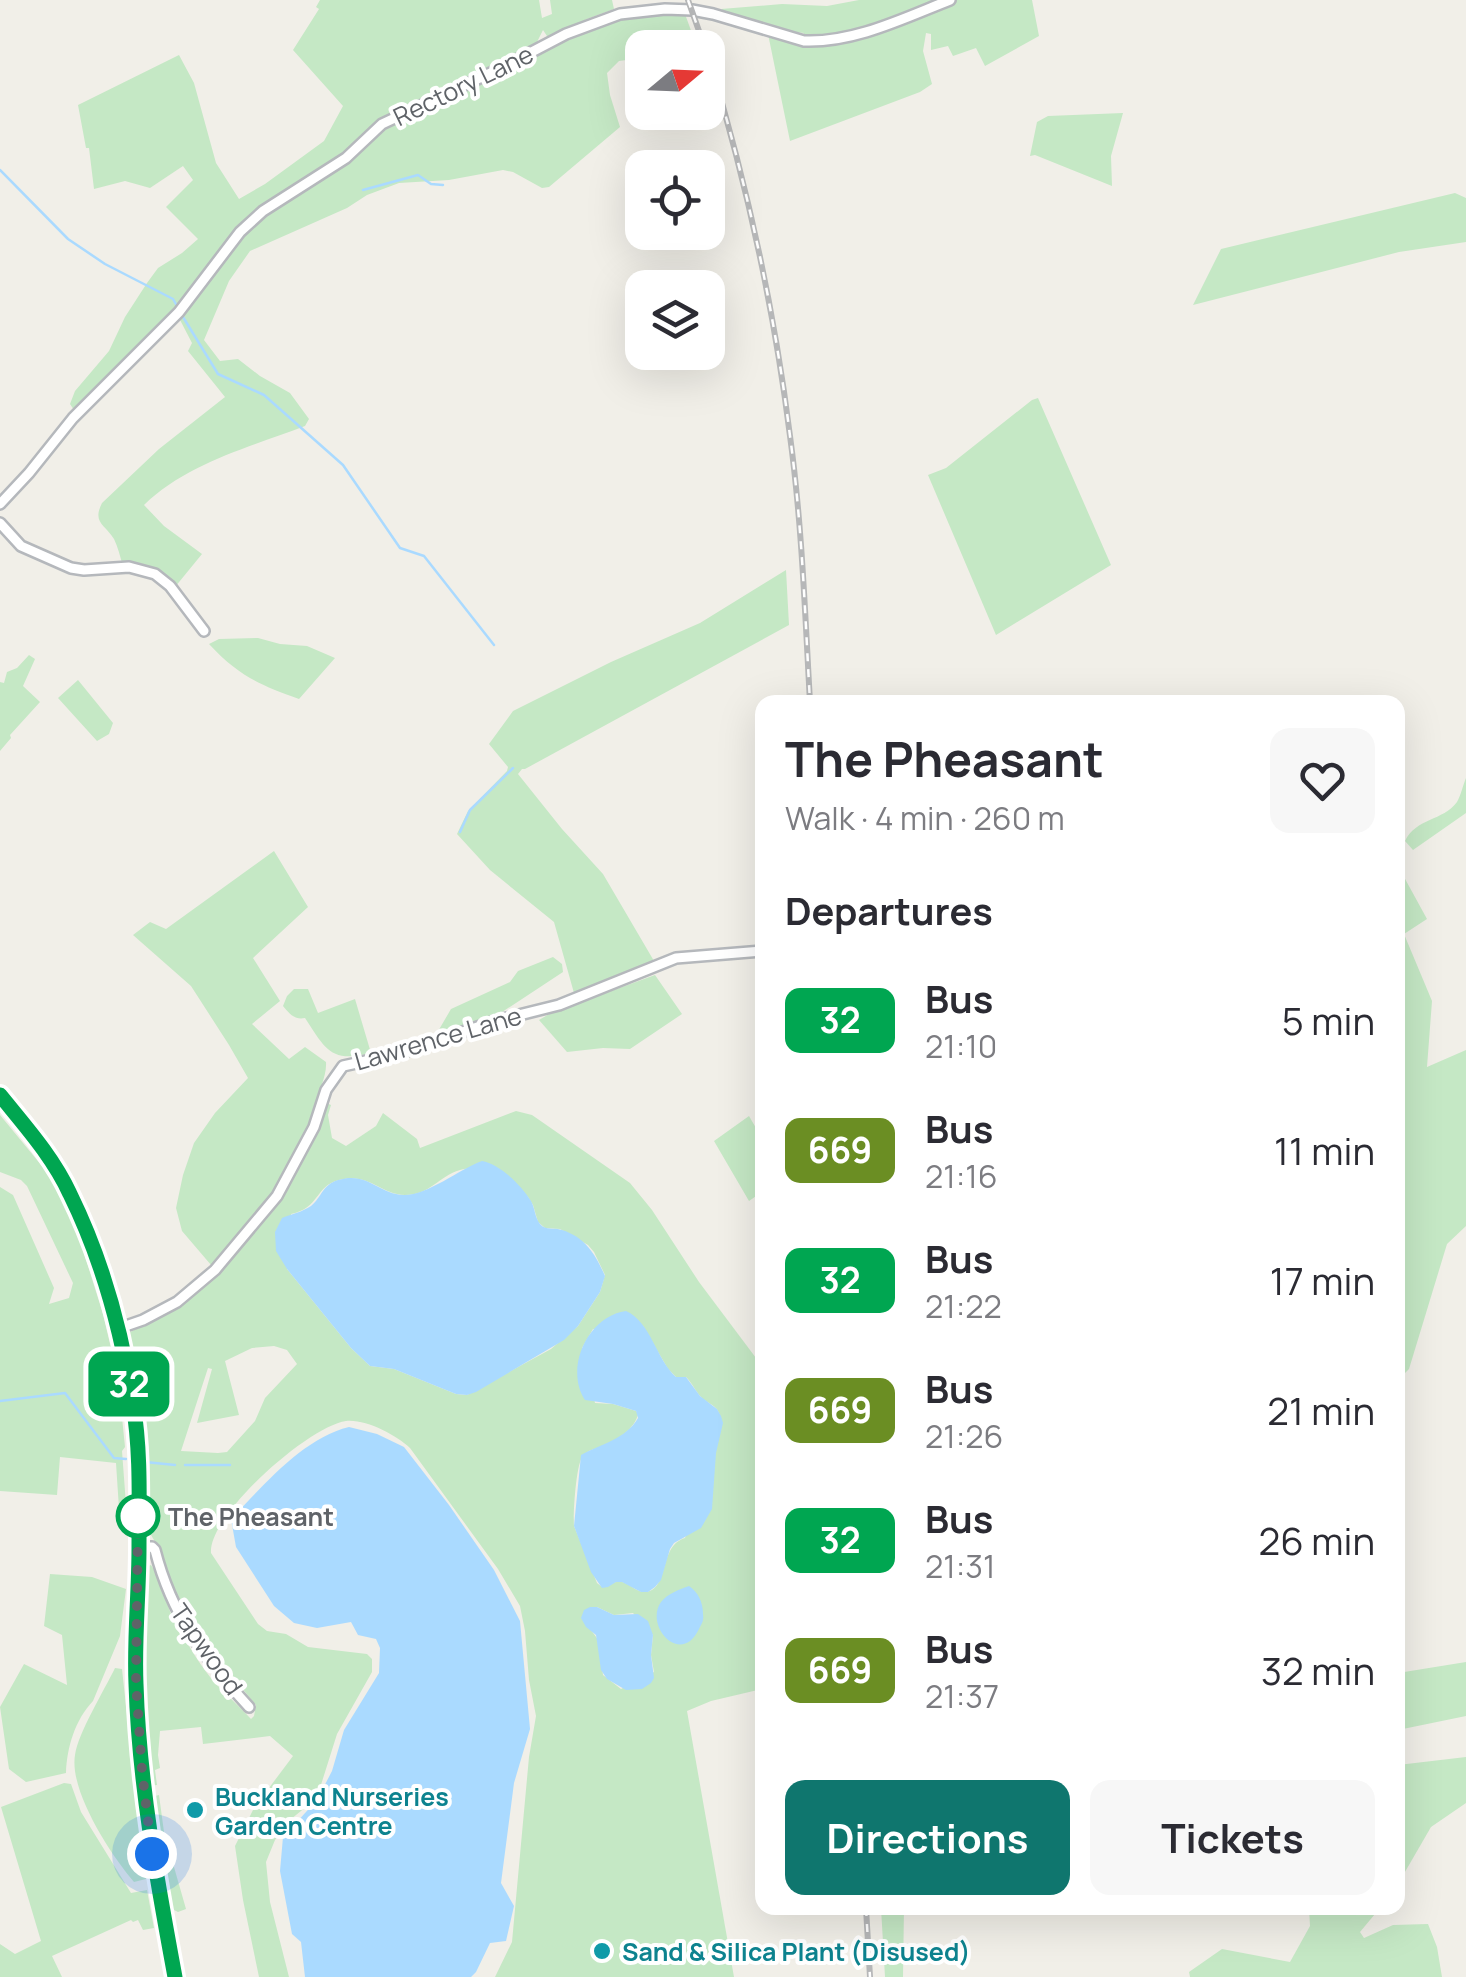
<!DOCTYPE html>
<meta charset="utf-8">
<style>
:root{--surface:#fff;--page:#f7f7f7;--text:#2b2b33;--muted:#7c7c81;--accent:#0f766e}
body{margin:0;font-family:Manrope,sans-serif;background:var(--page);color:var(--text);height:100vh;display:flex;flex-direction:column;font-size:38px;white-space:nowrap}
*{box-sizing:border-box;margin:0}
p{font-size:32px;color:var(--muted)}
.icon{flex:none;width:55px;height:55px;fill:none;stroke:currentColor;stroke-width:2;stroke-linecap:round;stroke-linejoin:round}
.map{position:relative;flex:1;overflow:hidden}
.sheet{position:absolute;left:755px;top:695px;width:650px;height:1220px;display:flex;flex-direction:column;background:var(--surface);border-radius:20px;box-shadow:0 10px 40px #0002}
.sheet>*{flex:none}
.badge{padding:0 20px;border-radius:15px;font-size:35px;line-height:65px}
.needle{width:65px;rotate:71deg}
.fabs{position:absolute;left:625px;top:30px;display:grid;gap:20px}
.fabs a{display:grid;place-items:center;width:100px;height:100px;border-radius:20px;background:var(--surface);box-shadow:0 10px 40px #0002;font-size:50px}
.you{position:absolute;width:50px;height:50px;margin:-25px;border:8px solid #fff;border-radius:50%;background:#1a73e8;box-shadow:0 0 0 15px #1a73e833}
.map>.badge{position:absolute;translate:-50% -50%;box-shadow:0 0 0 5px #fff}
h2{padding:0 30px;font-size:38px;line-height:90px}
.round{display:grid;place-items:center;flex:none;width:105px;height:105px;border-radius:20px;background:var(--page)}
.headline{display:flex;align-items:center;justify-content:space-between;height:170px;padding:0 30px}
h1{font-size:48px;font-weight:700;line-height:75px}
.button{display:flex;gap:20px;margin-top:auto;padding:20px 30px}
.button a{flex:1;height:115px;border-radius:20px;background:var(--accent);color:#fff;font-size:40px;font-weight:700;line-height:115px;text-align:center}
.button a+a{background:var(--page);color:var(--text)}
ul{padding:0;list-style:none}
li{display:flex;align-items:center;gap:30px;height:130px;padding:0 30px}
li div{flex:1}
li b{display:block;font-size:38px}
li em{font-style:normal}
li .badge{min-width:110px;font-weight:700;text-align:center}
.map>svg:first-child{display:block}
.green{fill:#c5e8c5;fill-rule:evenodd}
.water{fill:#aadaff}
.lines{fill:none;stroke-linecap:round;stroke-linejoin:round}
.stream{stroke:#aadaff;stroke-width:2.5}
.minor-casing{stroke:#b5b8bc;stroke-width:14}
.primary-casing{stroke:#f2c960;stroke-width:18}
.minor{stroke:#fff;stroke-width:9}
.primary{stroke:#fff2af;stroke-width:12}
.rail-casing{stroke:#b6b7b8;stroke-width:6}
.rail{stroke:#fff;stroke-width:2.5;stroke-dasharray:8;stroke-linecap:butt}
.line-casing{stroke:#fff;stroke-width:22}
.line{stroke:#00a651;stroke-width:15}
.walk{stroke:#5f6368;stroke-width:10;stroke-dasharray:0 18}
.stop-dot{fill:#fff;stroke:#00a651;stroke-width:5}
.culture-dot{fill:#0f9aa8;stroke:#fff;stroke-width:4}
.labels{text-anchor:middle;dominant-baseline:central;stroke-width:8;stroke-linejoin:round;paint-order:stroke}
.street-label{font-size:25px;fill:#5f6368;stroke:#fff}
.stop-label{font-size:25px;font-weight:bold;fill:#5f6368;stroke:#fff;text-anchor:start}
.culture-label{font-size:25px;font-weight:bold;fill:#0d838f;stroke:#fff;text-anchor:start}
</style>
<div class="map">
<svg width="1466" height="1977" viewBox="0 0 1466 1977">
<rect width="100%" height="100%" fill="#f1efe8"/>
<!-- green -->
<path class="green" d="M320,0H539L542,18L552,14L550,0H612L614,9L587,19L552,37L547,36L543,30L536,44L477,72V75L571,35L631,15L685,14L697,47L642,48V58L619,61L607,73L610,95L620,127L549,187L542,188L513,172L503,170L449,180L399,183L367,195L347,208L250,251L229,281L204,340L220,361L238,359L260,376L290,393L309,419L305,426C250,447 187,463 144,505L164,526L202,554L175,587L122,563C120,556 118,547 114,539C105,524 92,523 102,503L159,449L225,397L188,351L192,343L179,318L234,244L250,217L234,232L173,312L74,410L70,404L75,391L109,351L125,317L147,283L158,268L182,253L198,239L166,207L193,180L183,166L150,188L125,181L94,189L89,148H86L78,105L179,55L194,83L216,163L239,199L265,184L324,141L343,106L293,50L319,9L316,7Z
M859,0H1032L1039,36L985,66L976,48L953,56L948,46L931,50V34L926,33L923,51L932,84L920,92L790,141L768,34L798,43L804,33C782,30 735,26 721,9L782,4L827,6Z
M1123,113L1111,156L1112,186L1035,155L1030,156L1037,122L1048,116Z
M1455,193L1466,198V242L1399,252L1193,305L1221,249Z
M1038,398L1111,565L996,635L928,475L946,468L1032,400Z
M786,570L789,625L525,769H522L518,774L562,829L603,874L654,961L615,979L574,993L554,922L490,870L457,834L468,811L507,771L508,767L489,744L513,711L611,662L700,623Z
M258,638L280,644L307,646L335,658L299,699C258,684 239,676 209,644L219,639Z
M29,655L35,659L23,686L40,702L10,735L11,738L0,751V682L4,683L7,672L17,668Z
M78,680L113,723L109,734L97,741L58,698Z
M1466,778V813L1413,850L1405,841C1416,818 1443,821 1457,802C1461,795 1463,785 1466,778Z
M274,851L308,907L253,958L280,1001L252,1024L289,1059L305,1047L326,1062C327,1078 317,1091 318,1106L324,1102L331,1105L328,1115L332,1138L346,1146L376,1126L383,1113L417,1139L420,1148L516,1111L532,1115L630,1183L652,1210L699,1282L762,1366V1689L711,1701L687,1711L734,1977H495L512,1942L529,1757L536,1716L529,1680L525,1631L520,1606L498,1569L410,1448C396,1435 366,1419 346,1421C309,1426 208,1515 211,1553L258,1624L267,1631L286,1634L308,1647L367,1654L372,1659V1672L337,1734L320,1788L311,1803L291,1819L275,1840L266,1862L270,1902L289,1977H259L243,1900L235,1846L254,1808L293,1756L270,1736L203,1744L201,1727L160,1731L158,1755L160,1768L155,1770L157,1785L149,1786L142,1714L141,1633L146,1567L151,1565C163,1581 165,1605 176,1624C188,1644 201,1668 217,1685C228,1696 240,1707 251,1719L254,1716L256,1705L208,1648L190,1622L170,1585L158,1547L147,1528L137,1376L127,1334L188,1299L217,1272L182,1231L176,1208L183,1175L194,1143L215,1113L248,1078L229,1045L191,986L133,935L150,922L166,929ZM499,1169L528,1197L533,1205L538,1222L545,1228L560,1229L588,1245L594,1252L605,1275L600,1292L578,1326L551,1349L467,1395L456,1394L394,1369L370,1366L351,1348L287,1269L291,1214C320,1208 315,1186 339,1180C369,1172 379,1194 405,1195C430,1195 439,1176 460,1170C472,1167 487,1169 499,1169ZM643,1326L668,1369L676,1377H686C692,1383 695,1390 700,1396C705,1402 714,1404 718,1411C730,1430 693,1515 685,1538C658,1546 670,1590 645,1592C635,1593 627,1579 616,1582C611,1583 607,1587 602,1587L597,1583L574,1526C573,1514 576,1463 583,1456C588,1449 597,1449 604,1446C617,1440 635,1429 638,1414L636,1411L613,1404L595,1403L582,1348L593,1329ZM274,1346L287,1350L297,1364L265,1398L255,1421L227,1452L218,1453L181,1451L208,1368L212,1369L197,1423L239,1415L225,1361L252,1348ZM597,1607L614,1615L633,1613L653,1635L651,1655L654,1672L621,1689L603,1675L599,1641L591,1630Z
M1398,866L1427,919L1404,934L1432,1001L1427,1067L1466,1050V1226L1447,1244L1409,1369L1398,1380V1080L1400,1074L1398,1070Z
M553,957L562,964L563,972L493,1018L437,1033L451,1009L510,982L518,971Z
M655,975L682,1014L630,1049L603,1048L567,1052L539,1020L551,1013Z
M294,989H308L318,1013L355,999L371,1053C331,1063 326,1050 305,1018C294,1020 290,1014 283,1006L287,996Z
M0,1115L51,1177L63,1198L78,1234L103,1314L118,1378L125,1447L122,1451L127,1518L120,1524L116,1463L60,1457L57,1495L0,1491V1187L13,1195L54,1288L49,1304L69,1298L73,1283L27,1186L21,1180L0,1172Z
M749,1116L756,1128L762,1124V1192L749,1201L714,1141Z
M50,1574L92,1577L126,1589L120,1636L93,1701C75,1720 67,1747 66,1773L26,1782L9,1769L0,1707L24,1664L67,1685L62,1635L44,1626Z
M1466,1662V1716L1398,1730V1673Z
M115,1668L122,1669L137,1808L150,1878L134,1882C111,1855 69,1791 75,1755C78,1733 105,1689 115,1668Z
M1466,1757V1803L1431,1827L1398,1884V1765Z
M64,1783L71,1784L81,1812L131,1893L147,1890L154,1928L143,1930L138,1920L133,1922L131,1920L52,1956L62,1977H0V1944L15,1954L41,1941L1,1807Z
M159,1795L164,1832L186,1909L178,1912L172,1909L155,1834L151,1797Z
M881,1908H904L903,1977H885Z
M1309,1908H1380L1360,1932L1364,1938L1393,1925L1428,1924L1437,1947L1442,1977H1190L1189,1972L1222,1949L1290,1962L1310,1926Z"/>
<!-- water -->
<path class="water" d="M482,1161C500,1164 522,1186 531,1201C535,1208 535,1218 540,1224C546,1231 554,1227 562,1230C585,1237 596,1255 605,1276L600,1292L578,1326L564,1340L476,1392L467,1395L456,1394L394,1369L370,1366L351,1348L287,1269L276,1251L275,1232L282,1218C292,1214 302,1212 311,1206C322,1197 322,1185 338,1180C368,1171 378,1194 404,1195C428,1195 458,1170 482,1161Z
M626,1311C651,1322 656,1359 676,1377H686L700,1396L717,1409L721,1416L723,1423L716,1453L712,1509L701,1528L674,1543L670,1549L661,1580L655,1587L648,1592H641L622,1582H616L608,1587L602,1588L591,1572L574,1526L581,1455C601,1444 626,1439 638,1418L636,1411L613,1404L585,1400C564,1368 588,1316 626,1311Z
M349,1427L377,1434L404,1447L449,1505L494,1570L520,1621L530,1729L514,1783L501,1883L514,1906L506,1941L490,1943L476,1972L471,1977H305L301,1942L292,1934L280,1871L283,1837L317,1800L332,1771L344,1730L379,1673L380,1648L376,1639L358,1635L351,1622L317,1628L294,1623L274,1606L236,1547L231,1519C263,1486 303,1438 349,1427Z
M689,1586C698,1592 703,1602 703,1614C704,1621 702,1623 699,1629C681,1667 644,1626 661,1602C667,1594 680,1589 689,1586Z
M590,1607H597L614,1615L638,1614L648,1621L653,1635L651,1655L654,1678L651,1683L642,1689L626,1690L607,1679L601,1670L596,1635L586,1627L581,1618L584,1610Z"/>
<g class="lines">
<!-- stream -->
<path class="stream" d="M0,170L68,239L105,264L173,299L177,306
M363,190L418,175L431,184L443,185
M183,317L218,374L264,395L343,465L400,548L424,556L494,645
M460,832L470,810L513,768
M0,1401L65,1393L114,1458L126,1459
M145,1462L175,1465
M185,1465H230"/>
<defs>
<path id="minor" d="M0,504L29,473L73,418L179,312L240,232L263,211L346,158L382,124L501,68L566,34L620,14L665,9L692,10L713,14L804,41C854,43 904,18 950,0
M0,523L21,546L71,568L84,570L129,567L155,574L170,586L204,631
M117,1329L143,1320L177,1302L215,1270L277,1196L314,1127L326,1090L343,1066L398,1054L495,1021L559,1005L676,958L762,951
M139,1547H152L155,1550C172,1616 204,1658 249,1707"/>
<path id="primary" d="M0,1096C26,1127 53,1157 70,1194C102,1259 122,1333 133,1404C141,1451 139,1501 139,1548C139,1593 134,1639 136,1684C139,1783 157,1880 175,1977"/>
</defs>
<!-- minor casing -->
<use href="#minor" class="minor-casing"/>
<!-- primary casing -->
<use href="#primary" class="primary-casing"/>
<!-- minor -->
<use href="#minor" class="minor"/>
<!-- primary -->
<use href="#primary" class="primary"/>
<defs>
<path id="rail" d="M688,0L705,48
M708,55C746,180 774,307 790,436C802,524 805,614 810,702
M866,1908L870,1977"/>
</defs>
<!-- rail casing -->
<use href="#rail" class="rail-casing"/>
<!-- rail -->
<use href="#rail" class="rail"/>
</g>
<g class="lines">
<defs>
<path id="line" d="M0,1095C26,1127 53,1157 70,1194C102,1259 122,1333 133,1404C141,1451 139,1501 139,1548C139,1593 134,1639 136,1684C139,1783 157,1880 175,1977"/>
</defs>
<!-- line casing -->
<use href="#line" class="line-casing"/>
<!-- line -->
<use href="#line" class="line"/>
<!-- walk -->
<path class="walk" d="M138,1516L136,1683L142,1771L152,1854"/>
</g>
<!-- markers -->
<circle class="stop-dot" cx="138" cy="1516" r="20"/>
<g class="culture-dot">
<circle cx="195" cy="1810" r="10"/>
<circle cx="602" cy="1951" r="10"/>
</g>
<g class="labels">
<!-- street labels -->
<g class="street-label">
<text transform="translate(463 85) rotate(-26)">Rectory Lane</text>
<text transform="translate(438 1038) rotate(-16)">Lawrence Lane</text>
<text transform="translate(207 1649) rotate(55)">Tapwood</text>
</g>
<!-- stop labels -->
<g class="stop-label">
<text x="168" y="1516">The Pheasant</text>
</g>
<!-- culture labels -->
<g class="culture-label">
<text x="215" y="1796">Buckland Nurseries<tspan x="215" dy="29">Garden Centre</tspan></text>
<text x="622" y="1951">Sand &amp; Silica Plant (Disused)</text>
</g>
</g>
</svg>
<div class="fabs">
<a><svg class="needle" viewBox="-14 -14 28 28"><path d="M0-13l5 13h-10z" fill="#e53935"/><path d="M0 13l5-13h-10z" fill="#7c7c81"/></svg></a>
<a><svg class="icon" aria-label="locate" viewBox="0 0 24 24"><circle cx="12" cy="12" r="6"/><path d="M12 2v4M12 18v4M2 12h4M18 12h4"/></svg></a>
<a><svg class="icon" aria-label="layers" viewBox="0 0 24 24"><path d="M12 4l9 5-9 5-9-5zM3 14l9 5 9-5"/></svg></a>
</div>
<div class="you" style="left:152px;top:1854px"></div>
<b class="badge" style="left:129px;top:1384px;background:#00a651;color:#fff">32</b>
<section class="sheet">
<div class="headline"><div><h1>The Pheasant</h1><p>Walk · 4 min · 260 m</p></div><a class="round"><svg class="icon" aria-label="heart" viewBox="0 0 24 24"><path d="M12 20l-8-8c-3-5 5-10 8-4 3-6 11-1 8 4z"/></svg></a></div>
<h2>Departures</h2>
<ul>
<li><span class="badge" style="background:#00a651;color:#fff">32</span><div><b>Bus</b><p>21:10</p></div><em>5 min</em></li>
<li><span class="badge" style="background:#6b8e23;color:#fff">669</span><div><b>Bus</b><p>21:16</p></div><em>11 min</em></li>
<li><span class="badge" style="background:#00a651;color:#fff">32</span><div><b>Bus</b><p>21:22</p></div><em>17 min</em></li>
<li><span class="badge" style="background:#6b8e23;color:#fff">669</span><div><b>Bus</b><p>21:26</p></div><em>21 min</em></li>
<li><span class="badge" style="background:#00a651;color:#fff">32</span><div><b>Bus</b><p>21:31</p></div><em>26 min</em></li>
<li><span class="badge" style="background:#6b8e23;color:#fff">669</span><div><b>Bus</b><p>21:37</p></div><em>32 min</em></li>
</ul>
<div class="button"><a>Directions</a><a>Tickets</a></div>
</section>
</div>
